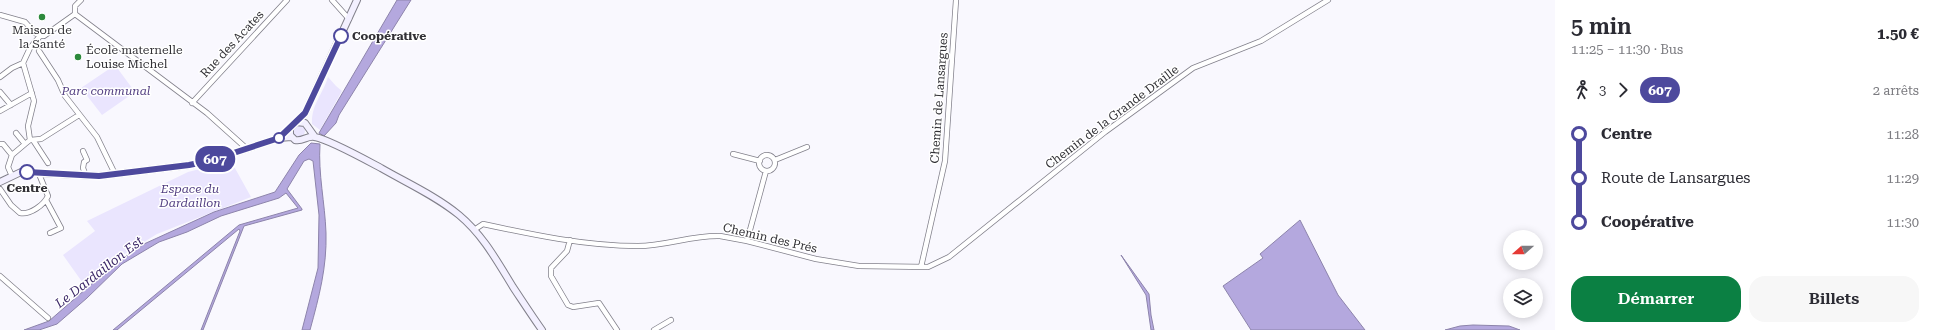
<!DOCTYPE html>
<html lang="fr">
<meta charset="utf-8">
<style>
:root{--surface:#fff;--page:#f7f7f7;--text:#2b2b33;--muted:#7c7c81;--accent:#0b8043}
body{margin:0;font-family:"Roboto Serif",serif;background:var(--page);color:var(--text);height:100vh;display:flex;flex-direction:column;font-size:15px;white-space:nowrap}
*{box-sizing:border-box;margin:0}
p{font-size:13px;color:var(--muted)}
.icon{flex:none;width:22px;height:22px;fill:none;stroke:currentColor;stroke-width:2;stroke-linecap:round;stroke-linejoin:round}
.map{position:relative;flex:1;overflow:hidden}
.side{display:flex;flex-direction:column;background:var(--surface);width:380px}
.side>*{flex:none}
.badge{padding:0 8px;border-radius:13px;font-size:14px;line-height:26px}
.needle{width:26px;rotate:249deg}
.controls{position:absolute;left:1503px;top:230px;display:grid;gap:8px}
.controls a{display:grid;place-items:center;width:40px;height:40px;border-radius:50%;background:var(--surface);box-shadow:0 2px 10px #0003;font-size:20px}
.map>.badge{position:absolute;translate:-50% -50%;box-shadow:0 0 0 2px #fff}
.legs{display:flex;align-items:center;gap:6px;height:44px;padding:0 16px;font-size:13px}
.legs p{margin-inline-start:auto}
.summary{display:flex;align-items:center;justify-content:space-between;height:68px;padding:0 16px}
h1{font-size:22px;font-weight:600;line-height:30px}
.button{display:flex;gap:8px;margin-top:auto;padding:8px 16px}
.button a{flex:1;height:46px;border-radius:16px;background:var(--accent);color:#fff;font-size:16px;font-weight:600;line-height:46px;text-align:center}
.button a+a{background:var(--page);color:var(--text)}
ul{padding:0 16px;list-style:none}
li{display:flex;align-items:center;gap:14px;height:44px;font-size:15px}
li i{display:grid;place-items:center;width:6px;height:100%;margin:0 5px;background:currentColor}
li i::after{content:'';width:10px;height:10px;margin:-5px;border:3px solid;border-radius:50%;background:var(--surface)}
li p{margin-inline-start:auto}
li:first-child i{background:linear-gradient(#0000 50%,currentColor 0)}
li:last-child i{background:linear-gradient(currentColor 50%,#0000 0)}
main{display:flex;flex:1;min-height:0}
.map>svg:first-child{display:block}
.green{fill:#eae5fe}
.water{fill:#b4a8de;stroke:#8d84ab}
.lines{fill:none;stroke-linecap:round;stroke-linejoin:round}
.street-casing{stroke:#82808b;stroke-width:6}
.secondary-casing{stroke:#82808b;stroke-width:8}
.street{stroke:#fff;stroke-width:4.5}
.secondary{stroke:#f3f0ff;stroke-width:6}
.line-1-casing{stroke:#fff;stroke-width:9}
.line-1{stroke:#4d499d;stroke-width:6}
.poi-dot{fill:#2c893c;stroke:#fff;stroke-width:1.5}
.stop-1-dot{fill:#fff;stroke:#4d499d;stroke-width:2}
.labels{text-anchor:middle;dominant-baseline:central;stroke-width:3;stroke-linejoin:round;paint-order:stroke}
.poi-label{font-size:12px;fill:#313035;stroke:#fff}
.stop-label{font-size:12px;font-weight:bold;fill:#313035;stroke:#fff;text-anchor:start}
.street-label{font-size:12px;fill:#313035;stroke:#fff}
.park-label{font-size:12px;font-style:italic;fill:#544183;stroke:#fff}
.water-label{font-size:13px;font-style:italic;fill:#3b2767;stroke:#fff}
</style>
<main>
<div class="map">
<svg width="1555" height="330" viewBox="0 0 1555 330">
<rect width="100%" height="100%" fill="#f9f8fe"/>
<!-- green -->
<path class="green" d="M115,65L135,92L102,115L81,88Z
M328,77L336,86L342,91L320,130L312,124C311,105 323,94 328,77Z
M293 131a6 6 0 1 1 12 0a6 6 0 1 1-12 0Z
M231,161L251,197L157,234L118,258L85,286L63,255L95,231L87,221L188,172Z"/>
<!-- water -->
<path class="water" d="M397,0H411L339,115L336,123L324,136L319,133Z
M311,143L320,144C318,174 325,203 326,233C327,267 319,297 310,330H302L318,268L319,215L313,161L309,159L304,161L287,189L302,209V210L244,226L203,330H201L240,231L239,229L117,330H113L239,225L298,208L286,193L279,198L221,216L187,232L159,242L122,264L87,298L57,324L39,330H24L49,321L118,261L144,244L214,212L275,192L299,155Z
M1300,220L1338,295L1365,330H1251L1223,286L1263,258L1260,254Z
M1121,255L1149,294L1151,315L1154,330H1151L1146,295Z
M1473,325L1509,326L1520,330H1445L1460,326Z"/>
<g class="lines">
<defs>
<path id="street" d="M332,0L349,19
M75,14L207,113L246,148
M0,15L25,22L35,33L40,36
M39,51L58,80L65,96L97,137L115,174
M23,63L30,48L40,36H44L75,14V6L81,0
M23,63L34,101L28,126L30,140
M0,77L12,68L23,63
M0,92L11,105
M192,103L287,0
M0,111L32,93
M16,133L25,144
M33,140L48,163
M0,144H3L12,155
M83,151L87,160L84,162L83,168L86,176
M733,154L760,161
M759 163a8 8 0 1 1 16 0a8 8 0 1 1-16 0Z
M775,160L807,147
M12,176L8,167L12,155L25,144L30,140L41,139L79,115
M0,189L11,205L20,213C30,215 44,205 48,196L39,174
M46,200L61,228L50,233
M474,230L483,224C534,235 586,246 638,246C666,246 692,235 720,236L747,241L816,259L859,266L928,267L949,257L1105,132L1193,68L1261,41L1328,0
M570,240L567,251L551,268V276L568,305L573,307L599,303L617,330
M747,241L766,171
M921,267L945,161L956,0
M0,276L48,318
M654,330L671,320"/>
<path id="secondary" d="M296,122L305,123L315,137
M290,129V135L295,140C303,142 307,135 315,137C330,140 366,160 381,168C407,183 436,196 459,215C483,235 497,261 513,287C523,302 532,316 542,330
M288,130L305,113L357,0
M0,182L21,172L99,176L189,165L209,161L279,138L291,137"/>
</defs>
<!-- street casing -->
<use href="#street" class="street-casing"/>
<!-- secondary casing -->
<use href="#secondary" class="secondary-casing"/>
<!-- street -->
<use href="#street" class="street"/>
<!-- secondary -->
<use href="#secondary" class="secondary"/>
</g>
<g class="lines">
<defs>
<path id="line-1" d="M27,172L99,176L189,165L209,161L279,138L305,113L341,36"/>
</defs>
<!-- line-1 casing -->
<use href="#line-1" class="line-1-casing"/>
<!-- line-1 -->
<use href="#line-1" class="line-1"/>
</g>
<!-- markers -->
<g class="poi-dot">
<circle cx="42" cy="17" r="4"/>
<circle cx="78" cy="57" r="4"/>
</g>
<g class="stop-1-dot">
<circle cx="341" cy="36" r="7"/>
<circle cx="279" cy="138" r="5"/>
<circle cx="27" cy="172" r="7"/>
</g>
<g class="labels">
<!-- poi labels -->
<g class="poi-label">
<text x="42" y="30">Maison de<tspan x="42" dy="14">la Santé</tspan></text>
<text x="86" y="50" text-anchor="start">École maternelle<tspan x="86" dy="14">Louise Michel</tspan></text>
</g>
<!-- stop labels -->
<g class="stop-label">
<text x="352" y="36">Coopérative</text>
<text x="27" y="188" text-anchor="middle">Centre</text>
</g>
<!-- street labels -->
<g class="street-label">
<text transform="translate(232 44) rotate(-47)">Rue des Acates</text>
<text transform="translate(939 98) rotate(-86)">Chemin de Lansargues</text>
<text transform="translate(1112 117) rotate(-37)">Chemin de la Grande Draille</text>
<text transform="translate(770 238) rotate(13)">Chemin des Prés</text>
</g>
<!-- park labels -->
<g class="park-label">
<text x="106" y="91">Parc communal</text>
<text x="190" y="189">Espace du<tspan x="190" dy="14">Dardaillon</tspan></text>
</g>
<!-- water labels -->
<g class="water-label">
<text transform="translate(99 272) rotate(-38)">Le Dardaillon Est</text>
</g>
</g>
</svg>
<div class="controls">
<a><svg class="needle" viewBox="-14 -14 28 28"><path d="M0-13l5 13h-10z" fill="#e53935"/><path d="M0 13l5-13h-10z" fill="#7c7c81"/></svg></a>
<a><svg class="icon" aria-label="layers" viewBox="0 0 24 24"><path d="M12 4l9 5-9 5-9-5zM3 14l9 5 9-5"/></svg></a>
</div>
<b class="badge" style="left:215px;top:159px;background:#4d499d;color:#fff">607</b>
</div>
<section class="side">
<div class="summary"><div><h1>5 min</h1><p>11:25 – 11:30 · Bus</p></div><b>1.50 €</b></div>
<div class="legs"><svg class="icon" aria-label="walk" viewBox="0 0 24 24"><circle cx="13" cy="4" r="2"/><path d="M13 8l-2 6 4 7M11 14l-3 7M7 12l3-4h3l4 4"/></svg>3<svg class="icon" aria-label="forward" viewBox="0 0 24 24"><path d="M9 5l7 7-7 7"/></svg><b class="badge" style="background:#4d499d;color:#fff">607</b><p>2 arrêts</p></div>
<ul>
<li><i style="color:#4d499d"></i><b>Centre</b><p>11:28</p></li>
<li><i style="color:#4d499d"></i><span>Route de Lansargues</span><p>11:29</p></li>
<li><i style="color:#4d499d"></i><b>Coopérative</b><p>11:30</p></li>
</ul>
<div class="button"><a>Démarrer</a><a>Billets</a></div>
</section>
</main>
